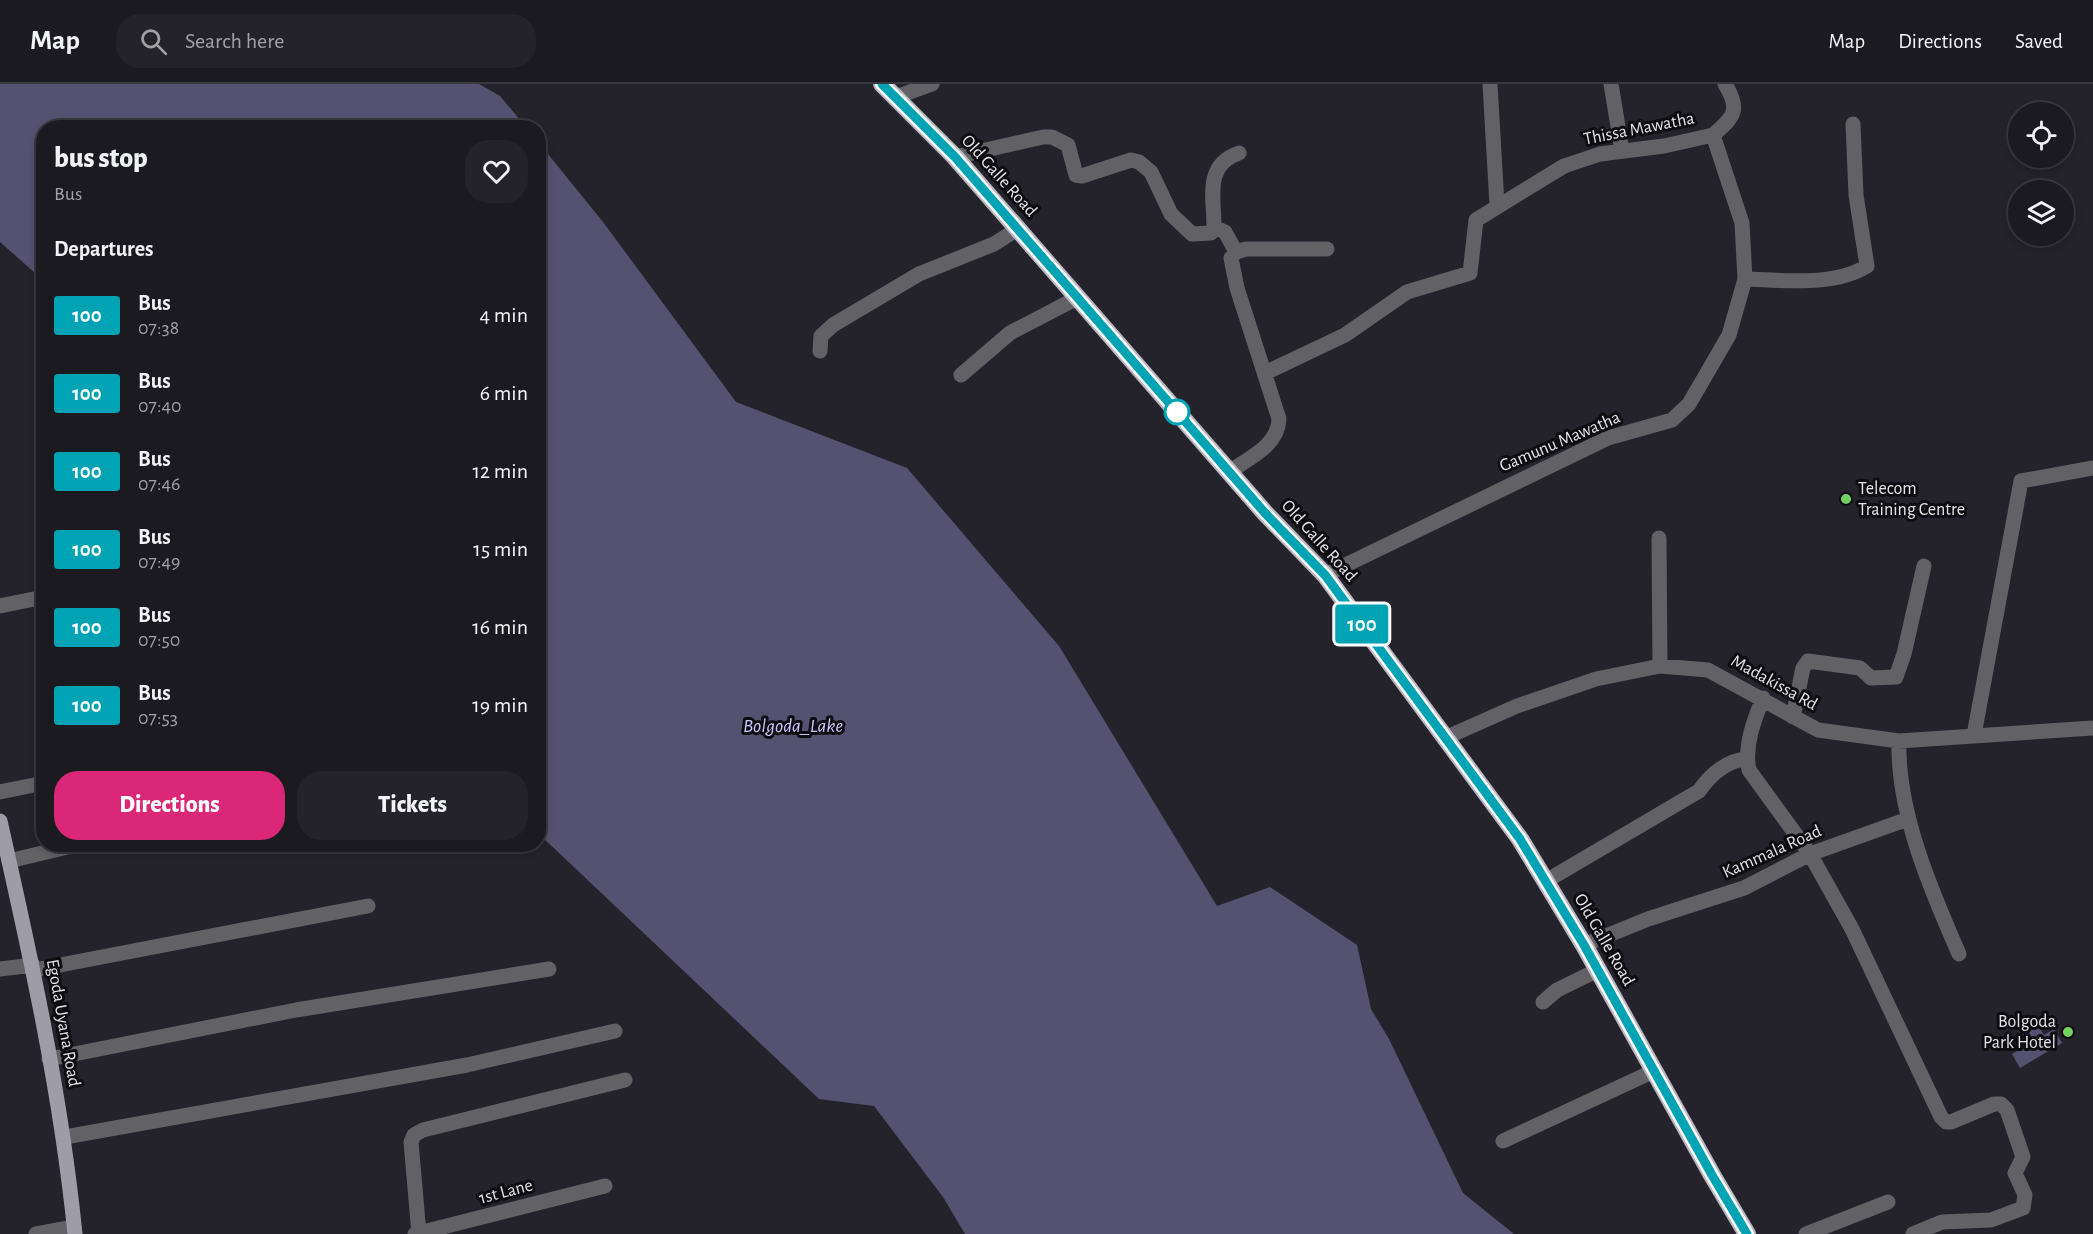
<!DOCTYPE html>
<style>
:root{--surface:#1b1a21;--page:#24232a;--text:#f1f3f6;--muted:#a0a1a5;--line:#39383f;--accent:#db2777}
body{margin:0;font-family:"Alegreya Sans",sans-serif;background:var(--page);color:var(--text);height:100vh;display:flex;flex-direction:column;font-size:22px;white-space:nowrap}
*{box-sizing:border-box;margin:0}
p{font-size:20px;color:var(--muted)}
.icon{flex:none;width:33px;height:33px;fill:none;stroke:currentColor;stroke-width:2;stroke-linecap:round;stroke-linejoin:round}
.map{position:relative;flex:1;overflow:hidden}
.panel{position:absolute;left:36px;top:36px;width:510px;height:732px;display:flex;flex-direction:column;background:var(--surface);border-radius:24px;box-shadow:0 3px 9px #0003,0 0 0 2px var(--line)}
.panel>*{flex:none}
.badge{padding:0 12px;border-radius:4px;font-size:21px;line-height:39px}
.fabs{position:absolute;left:2008px;top:18px;display:grid;gap:12px}
.fabs a{display:grid;place-items:center;width:66px;height:66px;border-radius:50%;background:var(--surface);box-shadow:0 3px 9px #0003,0 0 0 2px var(--line);font-size:30px}
.map>.badge{position:absolute;translate:-50% -50%;box-shadow:0 0 0 3px #fff}
h2{padding:0 18px;font-size:22px;line-height:54px}
.round{display:grid;place-items:center;flex:none;width:63px;height:63px;border-radius:24px;background:var(--page)}
.summary{display:flex;align-items:center;justify-content:space-between;height:102px;padding:0 18px}
h1{font-size:28px;font-weight:800;line-height:45px}
.cta{display:flex;gap:12px;margin-top:auto;padding:12px 18px}
.cta a{flex:1;height:69px;border-radius:24px;background:var(--accent);color:#fff;font-size:24px;font-weight:800;line-height:69px;text-align:center}
.cta a+a{background:var(--page);color:var(--text)}
ul{padding:0;list-style:none}
li{display:flex;align-items:center;gap:18px;height:78px;padding:0 18px}
li div{flex:1}
li b{display:block;font-size:22px}
li em{font-style:normal}
li .badge{min-width:66px;font-weight:700;text-align:center}
header{display:flex;align-items:center;gap:36px;box-sizing:border-box;height:84px;padding:0 30px;background:var(--surface);border-bottom:2px solid var(--line)}
header strong{font-size:28px}
nav{display:flex;gap:33px;margin-inline-start:auto;font-size:21px}
.search{width:420px;height:54px;background:var(--page);display:flex;align-items:center;gap:15px;box-sizing:border-box;padding:0 21px;border-radius:24px;color:var(--muted);font-size:22px}
.map>svg:first-child{display:block}
.water{fill:#555170}
.lines{fill:none;stroke-linecap:round;stroke-linejoin:round}
.minor{stroke:#616166;stroke-width:15}
.major{stroke:#9e9da7;stroke-width:15}
.highway{stroke:#b6b5c1;stroke-width:18}
.line-casing{stroke:#fff;stroke-width:14}
.line{stroke:#00a3b4;stroke-width:9}
.stop-dot{fill:#fff;stroke:#00a3b4;stroke-width:3}
.poi-dot{fill:#72d25d;stroke:#0d0d11;stroke-width:2}
.labels{text-anchor:middle;dominant-baseline:central;stroke-width:6;stroke-linejoin:round;paint-order:stroke}
.street-label{font-size:18px;fill:#e3e3e9;stroke:#0d0d11}
.poi-label{font-size:18px;fill:#e3e3e9;stroke:#0d0d11;text-anchor:start}
.water-label{font-size:20px;font-style:italic;fill:#ccc5ff;stroke:#0d0d11}
</style>
<header>
<strong>Map</strong>
<div class="search"><svg class="icon" aria-label="search" viewBox="0 0 24 24"><circle cx="10" cy="10" r="6"/><path d="M15 15l6 6"/></svg>Search here</div>
<nav><a>Map</a><a>Directions</a><a>Saved</a></nav>
</header>
<div class="map">
<svg width="2093" height="1150" viewBox="0 0 2093 1150">
<rect width="100%" height="100%" fill="#24232c"/>
<!-- water -->
<path class="water" d="M0,0H479L500,12L526,43L44,44L43,188H34L0,158Z
M539,59L603,138L736,318L907,384L1059,562L1217,822L1270,803L1357,861L1371,925L1389,955L1463,1109L1514,1150H965L943,1113L874,1022L819,1015L539,750Z
M2038,941L2044,951L2054,945L2062,959L2020,984L2012,970L2022,964L2016,954Z"/>
<g class="lines">
<!-- minor -->
<path class="minor" d="M1490,0L1497,121
M1611,0L1622,67
M896,13L932,0
M955,73L1043,53H1052L1068,61L1076,91L1082,92L1131,76L1139,78L1151,88L1171,130L1192,150L1211,149L1214,143C1214,113 1204,81 1239,69
M1214,143L1225,148L1236,168
M1745,195C1782,196 1834,203 1867,182L1856,111L1853,40
M820,267L821,252L833,241L919,190L994,160L1019,144
M1265,289L1345,251L1407,208L1470,189L1476,136L1564,82L1600,70L1664,62L1713,51
M961,291L1010,249L1077,214
M1229,388C1249,374 1278,362 1279,335L1237,204L1231,174L1236,168L1246,165H1327
M1659,454L1660,582
M1325,491L1608,354L1672,336L1689,320L1729,251L1745,195L1742,139L1713,51C1734,33 1741,26 1725,0
M0,522L44,513
M1763,614C1754,636 1744,662 1749,686L1810,770L1852,845L1941,1033L1946,1038H1951L1994,1020H2001L2007,1026L2023,1073L2015,1089L2025,1111L2023,1124L1991,1136L1942,1138L1913,1150
M1793,633L1803,584L1808,577L1860,584L1871,594L1896,593L1904,570L1924,482
M1974,651L2021,397L2093,384
M1447,653L1517,622L1596,595L1660,582L1708,586L1818,646L1899,657L2093,644
M1899,657C1897,728 1931,806 1959,870
M0,708L44,699
M9,777L80,760
M1546,797L1699,707C1710,691 1727,676 1747,675
M1584,861L1648,835L1744,804L1810,770L1908,735
M0,885L33,881
M34,886L368,822
M1543,918L1557,906L1598,886
M49,975L296,926L549,885
M65,1053L467,981L615,947
M1503,1057L1654,987
M36,1150L74,1143
M415,1150L605,1102
M419,1150L411,1058L414,1051L423,1046L625,996
M1806,1150L1888,1118"/>
<!-- major -->
<path class="major" d="M0,737C31,874 61,1010 75,1150"/>
<!-- highway -->
<path class="highway" d="M882,0L955,73L1265,429L1325,491L1520,755L1584,861L1712,1091L1747,1150"/>
</g>
<g class="lines">
<defs>
<path id="line" d="M882,0L955,73L1265,429L1325,491L1520,755L1584,861L1712,1091L1747,1150"/>
</defs>
<!-- line casing -->
<use href="#line" class="line-casing"/>
<!-- line -->
<use href="#line" class="line"/>
</g>
<!-- markers -->
<circle class="stop-dot" cx="1177" cy="328" r="12"/>
<g class="poi-dot">
<circle cx="1846" cy="415" r="6"/>
<circle cx="2068" cy="948" r="6"/>
</g>
<g class="labels">
<!-- street labels -->
<g class="street-label">
<text transform="translate(1639 45) rotate(-11)">Thissa Mawatha</text>
<text transform="translate(999 92) rotate(48)">Old Galle Road</text>
<text transform="translate(1560 358) rotate(-23)">Gamunu Mawatha</text>
<text transform="translate(1319 457) rotate(48)">Old Galle Road</text>
<text transform="translate(1774 599) rotate(29)">Madakissa Rd</text>
<text transform="translate(1772 768) rotate(-24)">Kammala Road</text>
<text transform="translate(1604 856) rotate(60)">Old Galle Road</text>
<text transform="translate(63 939) rotate(80)">Egoda Uyana Road</text>
<text transform="translate(506 1108) rotate(-15)">1st Lane</text>
</g>
<!-- poi labels -->
<g class="poi-label">
<text x="1858" y="405">Telecom<tspan x="1858" dy="21">Training Centre</tspan></text>
<text x="2056" y="938" text-anchor="end">Bolgoda<tspan x="2056" dy="21">Park Hotel</tspan></text>
</g>
<!-- water labels -->
<g class="water-label">
<text x="793" y="642">Bolgoda_Lake</text>
</g>
</g>
</svg>
<div class="fabs">
<a><svg class="icon" aria-label="locate" viewBox="0 0 24 24"><circle cx="12" cy="12" r="6"/><path d="M12 2v4M12 18v4M2 12h4M18 12h4"/></svg></a>
<a><svg class="icon" aria-label="layers" viewBox="0 0 24 24"><path d="M12 4l9 5-9 5-9-5zM3 14l9 5 9-5"/></svg></a>
</div>
<b class="badge" style="left:1362px;top:540px;background:#00a3b4;color:#fff">100</b>
<section class="panel">
<div class="summary"><div><h1>bus stop</h1><p>Bus</p></div><a class="round"><svg class="icon" aria-label="heart" viewBox="0 0 24 24"><path d="M12 20l-8-8c-3-5 5-10 8-4 3-6 11-1 8 4z"/></svg></a></div>
<h2>Departures</h2>
<ul>
<li><span class="badge" style="background:#00a3b4;color:#fff">100</span><div><b>Bus</b><p>07:38</p></div><em>4 min</em></li>
<li><span class="badge" style="background:#00a3b4;color:#fff">100</span><div><b>Bus</b><p>07:40</p></div><em>6 min</em></li>
<li><span class="badge" style="background:#00a3b4;color:#fff">100</span><div><b>Bus</b><p>07:46</p></div><em>12 min</em></li>
<li><span class="badge" style="background:#00a3b4;color:#fff">100</span><div><b>Bus</b><p>07:49</p></div><em>15 min</em></li>
<li><span class="badge" style="background:#00a3b4;color:#fff">100</span><div><b>Bus</b><p>07:50</p></div><em>16 min</em></li>
<li><span class="badge" style="background:#00a3b4;color:#fff">100</span><div><b>Bus</b><p>07:53</p></div><em>19 min</em></li>
</ul>
<div class="cta"><a>Directions</a><a>Tickets</a></div>
</section>
</div>
